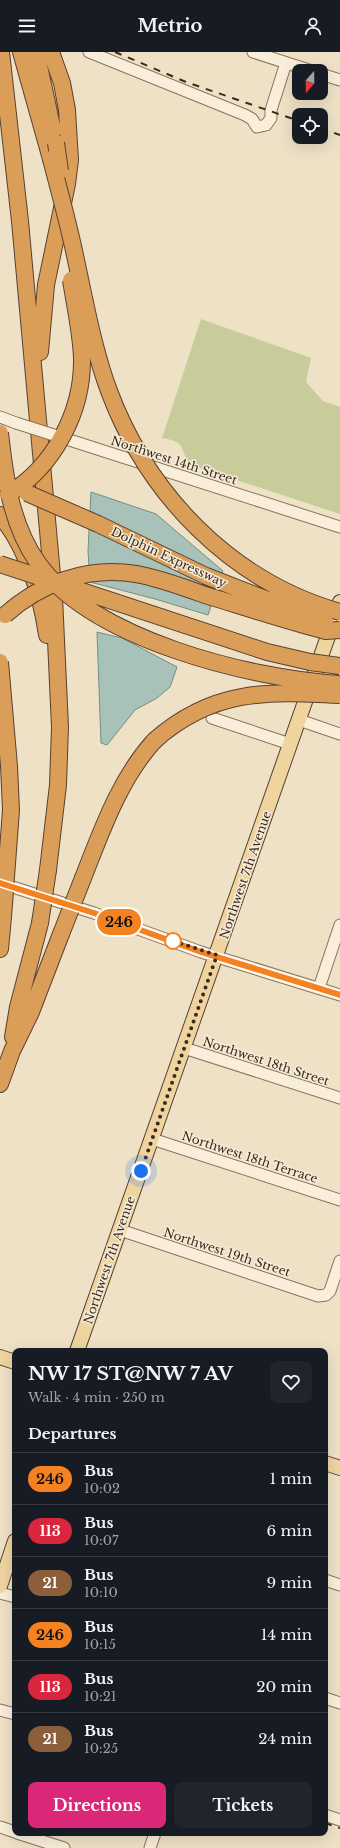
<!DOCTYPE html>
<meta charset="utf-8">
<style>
:root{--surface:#171b24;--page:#20242c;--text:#f1f3f6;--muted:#9ea1a6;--line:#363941;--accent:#db2777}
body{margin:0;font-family:"Libre Baskerville",serif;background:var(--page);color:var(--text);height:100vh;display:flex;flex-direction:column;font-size:15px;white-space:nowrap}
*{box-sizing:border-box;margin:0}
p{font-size:13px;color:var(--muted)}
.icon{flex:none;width:22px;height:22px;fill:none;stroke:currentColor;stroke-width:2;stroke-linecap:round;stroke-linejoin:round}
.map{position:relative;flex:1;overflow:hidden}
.panel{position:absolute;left:12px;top:1296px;width:316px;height:488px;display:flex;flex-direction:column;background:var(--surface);border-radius:8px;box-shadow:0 4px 16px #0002}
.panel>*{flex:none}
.badge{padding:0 8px;border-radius:13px;font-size:14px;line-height:26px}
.needle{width:26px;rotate:200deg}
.fabs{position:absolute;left:292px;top:12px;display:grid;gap:8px}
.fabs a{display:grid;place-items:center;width:36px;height:36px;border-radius:8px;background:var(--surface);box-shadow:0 4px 16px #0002;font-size:20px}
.you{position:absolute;width:20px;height:20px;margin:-10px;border:3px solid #fff;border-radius:50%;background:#1a73e8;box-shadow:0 0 0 6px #1a73e833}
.map>.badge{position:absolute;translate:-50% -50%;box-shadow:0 0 0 2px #fff}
h2{padding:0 16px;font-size:15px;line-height:36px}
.round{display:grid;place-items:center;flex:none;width:42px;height:42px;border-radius:8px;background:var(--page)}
.summary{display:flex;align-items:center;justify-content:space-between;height:68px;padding:0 16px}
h1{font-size:19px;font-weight:800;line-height:30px}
.button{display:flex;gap:8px;margin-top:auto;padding:8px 16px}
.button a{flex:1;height:46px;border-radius:8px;background:var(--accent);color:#fff;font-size:16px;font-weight:800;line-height:46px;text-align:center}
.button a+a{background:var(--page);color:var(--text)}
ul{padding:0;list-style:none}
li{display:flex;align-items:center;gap:12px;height:52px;padding:0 16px;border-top:1px solid var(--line)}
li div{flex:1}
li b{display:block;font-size:15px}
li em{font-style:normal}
li .badge{min-width:44px;font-weight:700;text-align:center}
header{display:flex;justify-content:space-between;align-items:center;height:52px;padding:0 16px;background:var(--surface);font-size:18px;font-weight:800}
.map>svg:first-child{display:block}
.green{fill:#c8cc9a}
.water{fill:#a8c2b9;stroke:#6e9087}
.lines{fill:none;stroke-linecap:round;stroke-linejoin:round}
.minor-casing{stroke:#89735c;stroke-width:13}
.major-casing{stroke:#574130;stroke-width:16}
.highway-casing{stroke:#574130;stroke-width:18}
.minor{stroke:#f8eeda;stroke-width:11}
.major{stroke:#f0d4a0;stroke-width:14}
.highway{stroke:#db9e59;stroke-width:16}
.rail{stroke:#3a2b20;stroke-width:2;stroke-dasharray:7 7;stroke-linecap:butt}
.minor-bridge-casing{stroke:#89735c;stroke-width:13;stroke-linecap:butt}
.highway-bridge-casing{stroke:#574130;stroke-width:18;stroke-linecap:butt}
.minor-bridge{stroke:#f8eeda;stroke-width:11}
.highway-bridge{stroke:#db9e59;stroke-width:16}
.line-casing{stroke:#fff;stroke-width:9}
.line{stroke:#f58220;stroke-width:6}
.walk{stroke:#3a2b20;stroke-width:4;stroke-dasharray:0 7.2}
.stop-dot{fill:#fff;stroke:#f58220;stroke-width:2}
.labels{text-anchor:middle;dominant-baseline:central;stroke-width:3;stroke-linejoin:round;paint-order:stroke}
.street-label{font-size:12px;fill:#3a2b20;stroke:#f5ebd6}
</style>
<header><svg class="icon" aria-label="menu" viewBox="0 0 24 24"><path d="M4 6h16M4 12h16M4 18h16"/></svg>Metrio<svg class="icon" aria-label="person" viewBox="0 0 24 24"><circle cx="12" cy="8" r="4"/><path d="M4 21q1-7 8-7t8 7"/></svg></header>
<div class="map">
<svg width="340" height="1796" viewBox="0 0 340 1796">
<rect width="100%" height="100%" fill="#eee1c6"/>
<!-- green -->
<path class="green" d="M201,267L311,306L306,330L323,349L340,355V462L191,413C178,398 189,390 162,386Z"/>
<!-- water -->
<path class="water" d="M91,440L156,462L223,519L208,563L155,547L90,530L88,499Z
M97,580L122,586L177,615L170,635L157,646L135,658L107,693L101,691Z"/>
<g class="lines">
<defs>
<path id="minor" d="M89,0L245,63L252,67L257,75L266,73L271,66V58L286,11
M253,0L312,19
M321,22L340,28
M0,365L16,371
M57,384L340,475
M212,666L290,692
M299,668L340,682
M0,831L94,861L201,900L340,943
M319,936L340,873
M184,996L340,1046
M152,1087L340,1148
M120,1178L318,1244L326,1243L330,1239L340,1209
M325,1528L340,1533
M0,1541L15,1545
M325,1646L340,1651
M0,1658L15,1662
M325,1763L340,1768
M0,1775L15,1780
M17,1781L64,1796
M150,1796L155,1781"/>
<path id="major" d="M77,1299L340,550
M0,1305L15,1310
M325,1411L340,1416
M0,1534L15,1489"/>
<path id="highway" d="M1,0L20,169L54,545L60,675L58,733L48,818
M21,0L51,107
M36,0L53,79
M40,300L46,233L67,132L70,108L67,58L62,31L51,0
M0,463C27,495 41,542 47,583
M83,826C102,778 119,728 154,689
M0,897L3,865
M13,985L18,955L40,871
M0,1032L12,999L31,960L61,882"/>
</defs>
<!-- minor casing -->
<use href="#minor" class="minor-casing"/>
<!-- major casing -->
<use href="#major" class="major-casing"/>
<!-- highway casing -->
<use href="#highway" class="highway-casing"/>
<!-- minor -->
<use href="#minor" class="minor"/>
<!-- major -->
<use href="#major" class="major"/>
<!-- highway -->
<use href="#highway" class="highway"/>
<!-- rail -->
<path class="rail" d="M115,0L186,30L299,69
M321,76L340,83
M325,1771L340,1776"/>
<defs>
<path id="minor-bridge" d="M16,371L57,384"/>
<path id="highway-bridge" d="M56,91L60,119
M51,107C60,142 70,177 77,213C86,254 94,299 109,339C148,443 231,529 340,560
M0,381C5,426 11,473 38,511C91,587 251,627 340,632
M27,441L98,472L206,524L325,570
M8,442C54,415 83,359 82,306C81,280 75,254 71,228
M0,512L267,600L310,610L340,614
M5,563C41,531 87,514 136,522C159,526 183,535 205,543C238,553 271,564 304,573L326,579L340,578
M0,610L9,714L11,758L3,865
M154,689C212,637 267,639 340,643
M40,871L48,818
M61,882L83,826"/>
</defs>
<!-- minor-bridge casing -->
<use href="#minor-bridge" class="minor-bridge-casing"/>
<!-- highway-bridge casing -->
<use href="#highway-bridge" class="highway-bridge-casing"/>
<!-- minor-bridge -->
<use href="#minor-bridge" class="minor-bridge"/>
<!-- highway-bridge -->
<use href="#highway-bridge" class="highway-bridge"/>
</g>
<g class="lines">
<defs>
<path id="line" d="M0,831L94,861L201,900L340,943"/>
</defs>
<!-- line casing -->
<use href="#line" class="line-casing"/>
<!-- line -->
<use href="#line" class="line"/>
<!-- walk -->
<path class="walk" d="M141,1119L217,903L173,889"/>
</g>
<!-- markers -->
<circle class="stop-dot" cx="173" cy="889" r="8"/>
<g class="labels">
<!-- street labels -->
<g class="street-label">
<text transform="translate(174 408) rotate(18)">Northwest 14th Street</text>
<text transform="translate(169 505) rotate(25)">Dolphin Expressway</text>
<text transform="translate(245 823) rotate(-71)">Northwest 7th Avenue</text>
<text transform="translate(266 1009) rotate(18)">Northwest 18th Street</text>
<text transform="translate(250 1105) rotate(18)">Northwest 18th Terrace</text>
<text transform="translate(227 1200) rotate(18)">Northwest 19th Street</text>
<text transform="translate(109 1208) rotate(-71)">Northwest 7th Avenue</text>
</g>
</g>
</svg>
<div class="fabs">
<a><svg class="needle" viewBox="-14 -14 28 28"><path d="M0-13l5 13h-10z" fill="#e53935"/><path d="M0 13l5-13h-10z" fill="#9ea1a6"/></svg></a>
<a><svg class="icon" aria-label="locate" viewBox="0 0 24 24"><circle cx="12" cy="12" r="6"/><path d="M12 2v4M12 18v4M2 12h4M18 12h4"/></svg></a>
</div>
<div class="you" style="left:141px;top:1119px"></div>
<b class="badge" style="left:119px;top:870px;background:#f58220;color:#111">246</b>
<section class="panel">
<div class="summary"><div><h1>NW 17 ST@NW 7 AV</h1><p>Walk · 4 min · 250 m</p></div><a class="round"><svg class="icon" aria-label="heart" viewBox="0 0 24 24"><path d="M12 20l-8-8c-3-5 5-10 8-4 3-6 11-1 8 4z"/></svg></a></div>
<h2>Departures</h2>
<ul>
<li><span class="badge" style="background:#f58220;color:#111">246</span><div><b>Bus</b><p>10:02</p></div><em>1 min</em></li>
<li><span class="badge" style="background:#d7263d;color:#fff">113</span><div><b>Bus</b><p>10:07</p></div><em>6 min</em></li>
<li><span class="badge" style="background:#8b5e3c;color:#fff">21</span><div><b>Bus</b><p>10:10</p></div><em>9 min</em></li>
<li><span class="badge" style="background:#f58220;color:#111">246</span><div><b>Bus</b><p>10:15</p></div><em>14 min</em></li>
<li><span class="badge" style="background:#d7263d;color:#fff">113</span><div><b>Bus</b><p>10:21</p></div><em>20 min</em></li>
<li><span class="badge" style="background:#8b5e3c;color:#fff">21</span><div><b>Bus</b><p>10:25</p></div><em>24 min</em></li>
</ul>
<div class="button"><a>Directions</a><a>Tickets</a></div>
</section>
</div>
